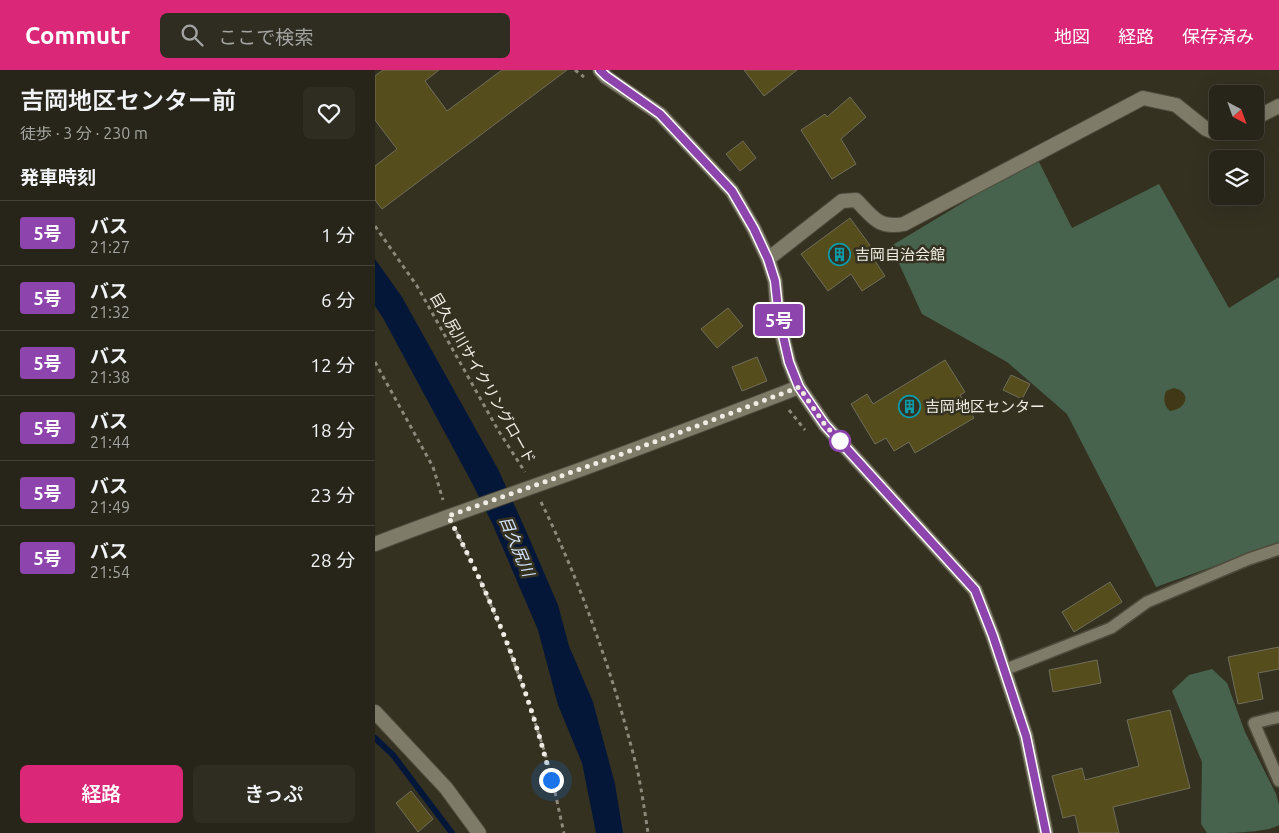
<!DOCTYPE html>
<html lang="ja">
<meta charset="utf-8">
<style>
:root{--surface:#272519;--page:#2f2d22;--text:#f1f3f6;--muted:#a4a5a2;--line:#434238;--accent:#db2777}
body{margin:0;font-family:Ubuntu,"Noto Sans JP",sans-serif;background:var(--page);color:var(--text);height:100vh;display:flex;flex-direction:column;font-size:19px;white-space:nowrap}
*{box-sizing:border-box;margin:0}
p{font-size:16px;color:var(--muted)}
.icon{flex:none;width:28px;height:28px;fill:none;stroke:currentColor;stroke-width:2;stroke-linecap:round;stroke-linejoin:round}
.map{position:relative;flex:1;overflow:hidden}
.drawer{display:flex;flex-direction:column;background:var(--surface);width:375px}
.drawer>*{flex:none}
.badge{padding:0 10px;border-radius:4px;font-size:18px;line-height:32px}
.needle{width:32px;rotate:139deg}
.fabs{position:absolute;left:834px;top:15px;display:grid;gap:10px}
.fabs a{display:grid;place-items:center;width:55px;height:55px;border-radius:8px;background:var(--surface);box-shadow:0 5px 20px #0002,0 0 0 1px var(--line);font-size:25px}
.you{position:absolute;width:25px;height:25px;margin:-12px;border:4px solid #fff;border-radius:50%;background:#1a73e8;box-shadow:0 0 0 8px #1a73e833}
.map>.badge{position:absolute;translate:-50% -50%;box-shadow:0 0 0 2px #fff}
h2{padding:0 20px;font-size:19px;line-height:45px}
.round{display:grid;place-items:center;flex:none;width:52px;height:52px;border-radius:8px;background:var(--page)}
.summary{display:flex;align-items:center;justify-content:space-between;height:85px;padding:0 20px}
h1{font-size:24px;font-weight:600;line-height:38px}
.cta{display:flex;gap:10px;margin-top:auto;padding:10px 20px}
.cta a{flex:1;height:58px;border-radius:8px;background:var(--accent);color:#fff;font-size:20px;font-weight:600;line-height:58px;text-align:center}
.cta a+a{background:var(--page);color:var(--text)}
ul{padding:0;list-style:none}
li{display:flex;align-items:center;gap:15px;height:65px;padding:0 20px;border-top:1px solid var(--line)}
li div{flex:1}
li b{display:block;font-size:19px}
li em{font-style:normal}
li .badge{min-width:55px;font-weight:700;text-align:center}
header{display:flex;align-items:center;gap:30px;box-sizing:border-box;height:70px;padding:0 25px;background:var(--accent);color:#fff}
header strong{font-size:24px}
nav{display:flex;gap:28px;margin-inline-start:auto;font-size:18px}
.search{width:350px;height:45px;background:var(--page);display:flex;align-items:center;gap:12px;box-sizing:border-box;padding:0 18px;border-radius:8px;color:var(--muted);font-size:19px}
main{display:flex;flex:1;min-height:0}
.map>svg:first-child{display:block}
.green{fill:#47634d}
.sand{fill:#413818}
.water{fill:#051739}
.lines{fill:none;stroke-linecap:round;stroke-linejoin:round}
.stream{stroke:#051739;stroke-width:6}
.building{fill:#554d1c;stroke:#706d5a}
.service-casing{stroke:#4f4c3d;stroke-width:14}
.minor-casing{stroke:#4f4c3d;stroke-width:16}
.tertiary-casing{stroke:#4f4c3d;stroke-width:16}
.path{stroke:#8c897c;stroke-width:3;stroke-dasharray:4 4;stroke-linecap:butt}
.service{stroke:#7e7b68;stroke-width:11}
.minor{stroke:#7e7b68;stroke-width:14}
.tertiary{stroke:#7e7b68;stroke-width:14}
.line-casing{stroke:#fff;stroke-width:11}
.line{stroke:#8e44ad;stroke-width:8}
.walk{stroke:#efede3;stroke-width:5;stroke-dasharray:0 9}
.stop-dot{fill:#fff;stroke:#8e44ad;stroke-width:2.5}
.labels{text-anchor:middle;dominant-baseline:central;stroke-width:5;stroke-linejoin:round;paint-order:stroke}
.poi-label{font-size:15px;fill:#efede3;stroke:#343121;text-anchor:start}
.street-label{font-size:15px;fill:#efede3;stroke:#343121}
.water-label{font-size:16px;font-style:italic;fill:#d3e3fd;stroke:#343121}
</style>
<header>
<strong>Commutr</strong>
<div class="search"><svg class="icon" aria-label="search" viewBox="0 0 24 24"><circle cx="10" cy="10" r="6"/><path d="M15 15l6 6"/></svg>ここで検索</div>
<nav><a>地図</a><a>経路</a><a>保存済み</a></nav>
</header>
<main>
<section class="drawer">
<div class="summary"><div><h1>吉岡地区センター前</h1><p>徒歩 · 3 分 · 230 m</p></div><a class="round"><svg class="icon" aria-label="heart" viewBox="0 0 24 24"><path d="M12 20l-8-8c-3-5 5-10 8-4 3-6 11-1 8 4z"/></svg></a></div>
<h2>発車時刻</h2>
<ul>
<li><span class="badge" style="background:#8e44ad;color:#fff">5号</span><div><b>バス</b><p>21:27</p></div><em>1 分</em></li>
<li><span class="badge" style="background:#8e44ad;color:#fff">5号</span><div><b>バス</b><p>21:32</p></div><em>6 分</em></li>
<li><span class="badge" style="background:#8e44ad;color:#fff">5号</span><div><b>バス</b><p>21:38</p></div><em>12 分</em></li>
<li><span class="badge" style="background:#8e44ad;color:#fff">5号</span><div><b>バス</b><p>21:44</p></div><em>18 分</em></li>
<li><span class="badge" style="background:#8e44ad;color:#fff">5号</span><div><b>バス</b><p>21:49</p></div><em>23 分</em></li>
<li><span class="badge" style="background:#8e44ad;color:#fff">5号</span><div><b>バス</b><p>21:54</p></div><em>28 分</em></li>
</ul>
<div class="cta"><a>経路</a><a>きっぷ</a></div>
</section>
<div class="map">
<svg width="904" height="763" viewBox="0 0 904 763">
<rect width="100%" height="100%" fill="#343121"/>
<!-- green -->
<path class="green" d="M662,88L697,158L784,114L854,238L904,207V473L781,517L692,344L632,292L547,244L516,176Z
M837,599L852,613L870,662L901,724L904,735V755C891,763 850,763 832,763L826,754L827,692L797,621L814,605Z"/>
<!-- sand -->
<path class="sand" d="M799,318C817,322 812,339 795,341C789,336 788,329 791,321Z"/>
<!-- water -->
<path class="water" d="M0,189L27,227L123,399L148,454L183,535L194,576L218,632L240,714L248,763H221L207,693L183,635L163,560L117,453L97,413L8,248L0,236Z"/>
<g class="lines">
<!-- stream -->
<path class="stream" d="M0,668L18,685L77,763"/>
</g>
<!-- building -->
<path class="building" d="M8,0H64L50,11L72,41L127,0H192L7,139L0,130V96L22,79L0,50V6Z
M369,0H422L389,26Z
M475,27L491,47L466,69L481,94L457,109L426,60L450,44L452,47Z
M368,71L381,88L365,101L351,84Z
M475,148L502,185L498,188L510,206L487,221L476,204L453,221L426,184Z
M353,238L368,256L342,278L326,259Z
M382,287L392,311L367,321L357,297Z
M570,290L590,322L585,325L599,348L540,383L534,372L519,381L511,368L500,374L476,334L492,324L498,334Z
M636,305L655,314L647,329L628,320Z
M735,512L747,532L699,562L687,542Z
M904,577V599L883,603L888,629L863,634L853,587Z
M722,590L726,613L678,622L674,600Z
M795,640L815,718L738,737L744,763H704L700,745L688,748L677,706L707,698L710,710L764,696L752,650Z
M36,721L58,749L43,762L21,733Z"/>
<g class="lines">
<defs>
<path id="service" d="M629,600L736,558L772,532L874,489L904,479
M904,647L879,653L904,711"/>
<path id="minor" d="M880,48L904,36
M393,189L467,131L481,130C498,147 503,159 529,154L768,28L801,35L831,59L841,63L854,61
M0,474C69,447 138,424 207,399C280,372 352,345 424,317
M0,642L71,718L104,763"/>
<path id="tertiary" d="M225,0L231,7L285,44L357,121L379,159L393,189L400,211L403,248L414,292L424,317L450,355L600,520L618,566L651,666L671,763"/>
</defs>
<!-- service casing -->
<use href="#service" class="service-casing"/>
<!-- minor casing -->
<use href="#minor" class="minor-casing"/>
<!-- tertiary casing -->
<use href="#tertiary" class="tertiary-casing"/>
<!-- path -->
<path class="path" d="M200,0L209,7
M0,156L42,216L123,360L150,402
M0,292L58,397L68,430
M414,340L430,360
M166,432C207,515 241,613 263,703C267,723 270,743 273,763
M81,461C116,529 144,601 167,674C177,703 182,733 189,763"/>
<!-- service -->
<use href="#service" class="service"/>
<!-- minor -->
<use href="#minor" class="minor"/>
<!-- tertiary -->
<use href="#tertiary" class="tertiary"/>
</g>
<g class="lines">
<defs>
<path id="line" d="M225,0L231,6L285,44L357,121L379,159L393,189L400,211L404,248L414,292L424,317L450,355L600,520L618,566L651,666L671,763"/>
</defs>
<!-- line casing -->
<use href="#line" class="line-casing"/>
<!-- line -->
<use href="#line" class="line"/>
<!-- walk -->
<path class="walk" d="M176,710C154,619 117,528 73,446C191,405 308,362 424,317L450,355L465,371"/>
</g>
<!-- icons -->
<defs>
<symbol id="building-ring" viewBox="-11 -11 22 22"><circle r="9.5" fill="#343121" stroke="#0f9aa8" stroke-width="1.5"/><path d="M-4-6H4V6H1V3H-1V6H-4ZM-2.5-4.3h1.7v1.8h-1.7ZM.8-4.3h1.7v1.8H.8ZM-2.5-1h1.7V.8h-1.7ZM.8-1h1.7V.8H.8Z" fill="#0f9aa8"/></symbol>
</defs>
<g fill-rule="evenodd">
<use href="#building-ring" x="452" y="172" width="25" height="25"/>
<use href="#building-ring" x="522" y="324" width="25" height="25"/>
</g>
<!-- markers -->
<circle class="stop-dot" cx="465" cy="371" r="10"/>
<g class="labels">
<!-- poi labels -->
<g class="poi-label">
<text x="480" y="184">吉岡自治会館</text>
<text x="550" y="336">吉岡地区センター</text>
</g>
<!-- street labels -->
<g class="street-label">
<text transform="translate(108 308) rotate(60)">目久尻川サイクリングロード</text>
</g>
<!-- water labels -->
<g class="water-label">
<text transform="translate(142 476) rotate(67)">目久尻川</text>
</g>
</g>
</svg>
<div class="fabs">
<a><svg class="needle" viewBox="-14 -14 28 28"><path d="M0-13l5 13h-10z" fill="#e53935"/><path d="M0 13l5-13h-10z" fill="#a4a5a2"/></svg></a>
<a><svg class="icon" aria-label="layers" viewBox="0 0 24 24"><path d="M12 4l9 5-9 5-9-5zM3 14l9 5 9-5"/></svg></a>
</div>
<div class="you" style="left:176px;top:710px"></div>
<b class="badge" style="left:404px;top:250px;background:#8e44ad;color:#fff">5号</b>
</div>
</main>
